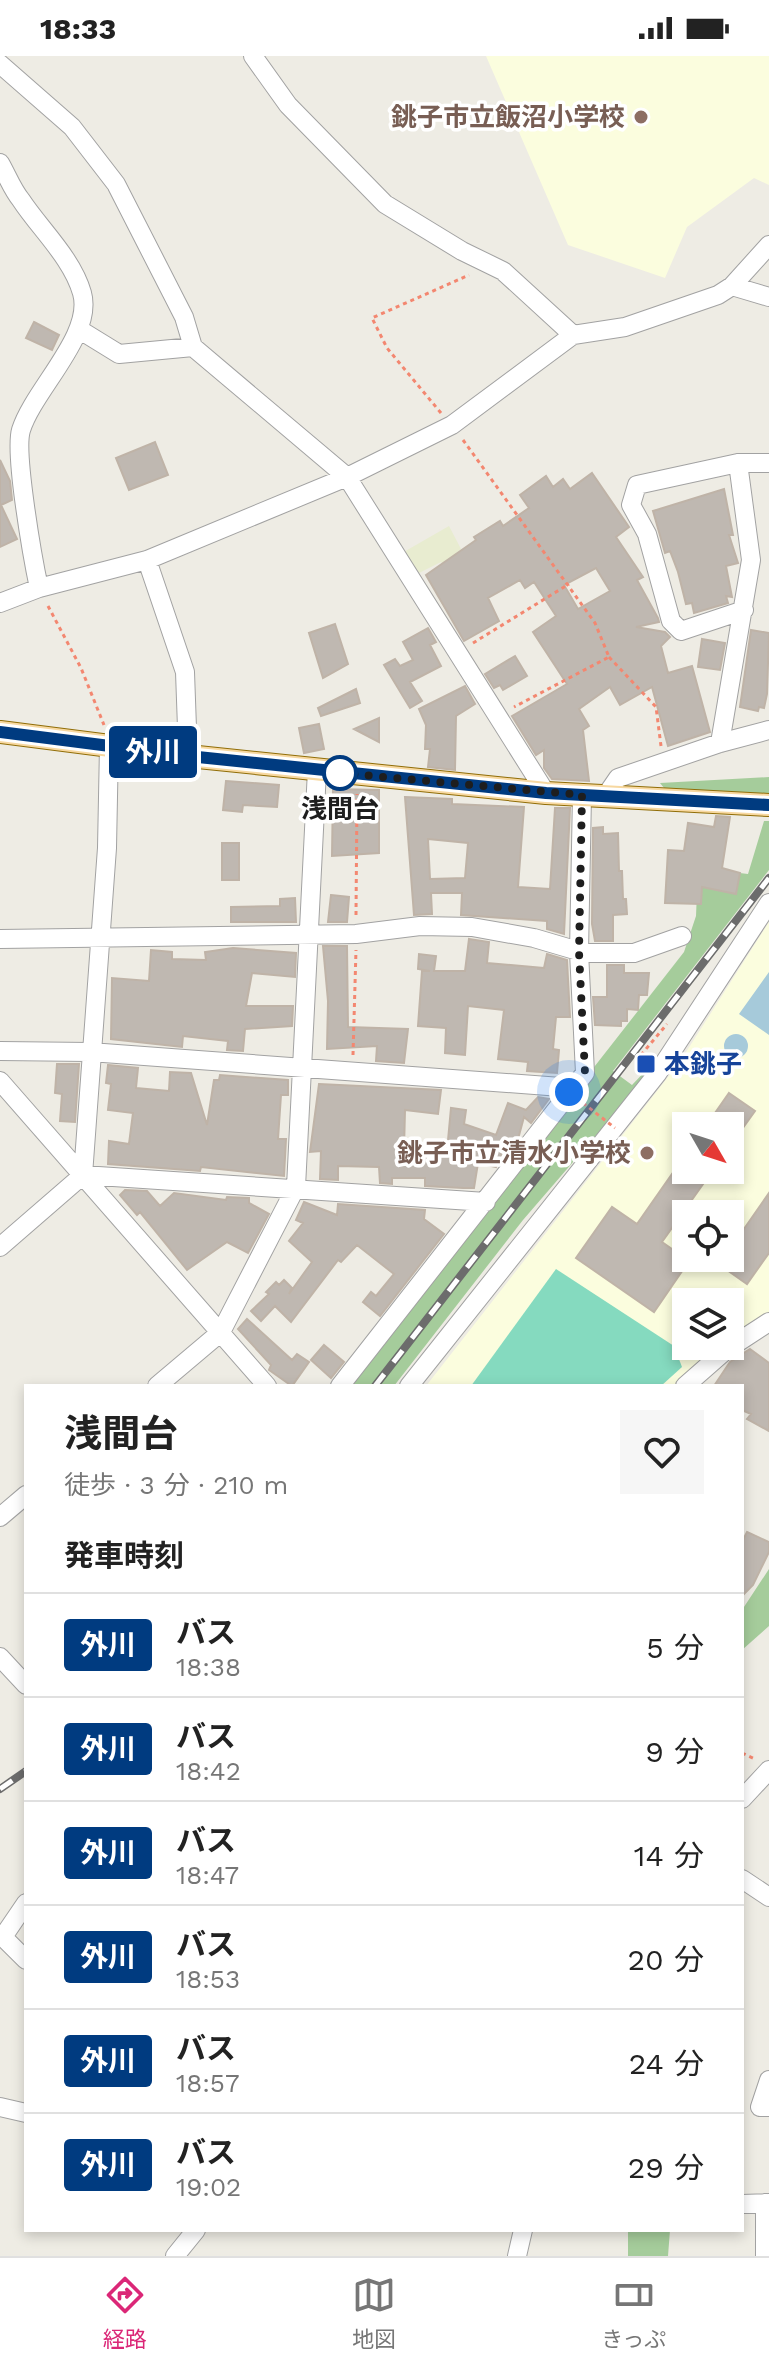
<!DOCTYPE html>
<html lang="ja">
<meta charset="utf-8">
<style>
:root{--surface:#fff;--page:#f6f6f6;--text:#222;--muted:#767676;--line:#e0e0e0;--accent:#db2777}
body{margin:0;font-family:"Work Sans","Noto Sans JP",sans-serif;background:var(--page);color:var(--text);height:100vh;display:flex;flex-direction:column;font-size:30px;white-space:nowrap}
*{box-sizing:border-box;margin:0}
p{font-size:26px;color:var(--muted)}
.icon{flex:none;width:44px;height:44px;fill:none;stroke:currentColor;stroke-width:2;stroke-linecap:round;stroke-linejoin:round}
.map{position:relative;flex:1;overflow:hidden}
.sheet{position:absolute;left:24px;top:1328px;width:720px;height:848px;display:flex;flex-direction:column;background:var(--surface);border-radius:0px;box-shadow:0 4px 12px #0003}
.sheet>*{flex:none}
.badge{padding:0 16px;border-radius:6px;font-size:28px;line-height:52px}
.needle{width:52px;rotate:129deg}
.controls{position:absolute;left:672px;top:1056px;display:grid;gap:16px}
.controls a{display:grid;place-items:center;width:72px;height:72px;border-radius:0px;background:var(--surface);box-shadow:0 4px 12px #0003;font-size:40px}
.you{position:absolute;width:40px;height:40px;margin:-20px;border:6px solid #fff;border-radius:50%;background:#1a73e8;box-shadow:0 0 0 12px #1a73e833}
.map>.badge{position:absolute;translate:-50% -50%;box-shadow:0 0 0 4px #fff}
h2{padding:0 40px;font-size:30px;line-height:72px}
.round{display:grid;place-items:center;flex:none;width:84px;height:84px;border-radius:0px;background:var(--page)}
.summary{display:flex;align-items:center;justify-content:space-between;height:136px;padding:0 40px}
h1{font-size:38px;font-weight:700;line-height:60px}
ul{padding:0;list-style:none}
li{display:flex;align-items:center;gap:24px;height:104px;padding:0 40px;border-top:2px solid var(--line)}
li div{flex:1}
li b{display:block;font-size:30px}
li em{font-style:normal}
li .badge{min-width:88px;font-weight:700;text-align:center}
.status{display:flex;justify-content:space-between;align-items:center;height:56px;padding:0 40px;background:var(--surface);direction:ltr}
.status svg{height:22px;fill:currentColor}
.tabs{display:flex;justify-content:space-around;align-items:center;height:112px;border-top:2px solid var(--line);background:var(--surface);font-size:22px;color:var(--muted)}
.tabs a{display:grid;justify-items:center;gap:4px}
.tabs .selected{color:var(--accent)}
.map>svg:first-child{display:block}
.education{fill:#fbfdde;fill-rule:evenodd}
.farmland{fill:#e8ecd0}
.forest{fill:#a5cc9b}
.pitch{fill:#85dabf}
.water{fill:#a6cada}
.building{fill:#bfb8b1;stroke:#bfb3a7;stroke-width:2;fill-rule:evenodd}
.lines{fill:none;stroke-linecap:round;stroke-linejoin:round}
.minor-casing{stroke:#a2a2a2;stroke-width:20}
.major-casing{stroke:#906d07;stroke-width:24}
.path{stroke:#f38770;stroke-width:3;stroke-dasharray:4 4;stroke-linecap:butt}
.minor{stroke:#fff;stroke-width:18}
.major{stroke:#f7d8a0;stroke-width:22}
.rail-casing{stroke:#6c6c6c;stroke-width:8}
.rail{stroke:#fff;stroke-width:5;stroke-dasharray:15;stroke-linecap:butt}
.path-bridge{stroke:#f38770;stroke-width:3;stroke-dasharray:4 4;stroke-linecap:butt}
.line-casing{stroke:#fff;stroke-width:18}
.line{stroke:#003b80;stroke-width:12}
.walk{stroke:#1e1e1e;stroke-width:8;stroke-dasharray:0 14.4}
.education-dot{fill:#8d6e63;stroke:#fff;stroke-width:3}
.stop-dot{fill:#fff;stroke:#003b80;stroke-width:4}
.transit-dot{fill:#1a4fb4;stroke:#fff;stroke-width:3}
.labels{text-anchor:middle;dominant-baseline:central;stroke-width:7;stroke-linejoin:round;paint-order:stroke}
.education-label{font-size:26px;font-weight:bold;fill:#785e54;stroke:#fff;text-anchor:end}
.stop-label{font-size:26px;font-weight:bold;fill:#1e1e1e;stroke:#fff}
.transit-label{font-size:26px;font-weight:bold;fill:#164399;stroke:#fff;text-anchor:start}
</style>
<div class="status"><b>18:33</b><svg viewBox="0 0 49 12"><path d="M0 12V9h3v3zM5 12V6h3v6zM10 12V3h3v9zM15 12V0h3v12zM26 1h20v11H26zM47 4h2v5h-2z"/></svg></div>
<div class="map">
<svg width="769" height="2200" viewBox="0 0 769 2200">
<rect width="100%" height="100%" fill="#eeece4"/>
<!-- education -->
<path class="education" d="M486,0H769V129L754,122L687,171L665,222L568,189Z
M769,866V1259L730,1285V1246H686V1290H722L678,1330H426L679,1007ZM686,1070H730V1114H686ZM686,1158H730V1202H686Z"/>
<!-- farmland -->
<path class="farmland" d="M449,470L461,493L456,497L458,503L446,512L441,506L413,520L402,497Z"/>
<!-- forest -->
<path class="forest" d="M769,721V741L669,738L660,727Z
M764,765H769V814L613,1015L632,1029L652,1008L630,1040L523,1164L394,1330H345L684,896L696,860L698,812L748,818Z
M769,1513V1570L742,1594V1554Z
M628,2174H670L668,2200H628Z"/>
<!-- pitch -->
<path class="pitch" d="M556,1213L674,1290L682,1311L661,1330H471Z"/>
<!-- water -->
<path class="water" d="M769,916V979L739,958Z
M724 990a12 12 0 1 1 24 0a12 12 0 1 1-24 0Z"/>
<!-- building -->
<path class="building" d="M34,266L59,279L52,294L26,282Z
M155,386L168,419L129,434L116,402Z
M0,404L10,425L12,444L1,449L17,483L0,491Z
M592,417L629,471L616,481L643,521L637,524L658,562L659,566L636,571L665,576L670,581L661,590L668,617L692,610L710,676L668,690L652,631L620,649L610,631L579,653L589,670L583,674L589,725L552,723L544,712V694L536,699L512,660L567,628L533,576L556,560L534,526L525,532L520,524L488,542L499,565L464,585L426,519L476,484L474,481L500,465L503,470L529,452L520,439L546,420L553,431L563,423L570,433ZM596,512L610,535L578,553L564,529Z
M724,433L733,479H729L738,507L726,510L732,541L726,540L728,547L694,557L692,547L686,548L678,516L670,495L665,497L653,455Z
M335,568L348,608L323,622L309,577Z
M428,572L436,586L430,589L441,610L410,626L422,645L410,652L384,609L395,603L400,610L413,604L403,586Z
M751,574L769,577L767,638L764,652L759,651L758,655L740,651Z
M702,583L725,587L720,614L698,611Z
M515,600L527,620L503,634L500,629L494,632L485,618Z
M465,630L475,648L456,660L455,714L428,711L430,693H425L426,669L419,653Z
M356,633L360,647L321,660L318,652Z
M379,662V686L354,673Z
M319,668L324,693L304,697L299,672Z
M226,725L279,729L277,751L243,749L242,756L223,754Z
M333,733L379,734V797L332,800Z
M405,741L452,743V748L524,751L518,831L550,833L555,752H570L564,878L547,873V865L461,859L462,837H431L432,858L414,859ZM428,783L468,787L465,822L430,823Z
M716,760L730,761L722,812L740,817L736,838L702,831L701,848L665,847L668,794L684,795L688,767L714,771Z
M603,771V778L618,777L619,815H622L623,843H626L627,858L613,859V885H595L592,868L593,772Z
M222,787H239V824H222Z
M331,839L349,841L347,866H328Z
M295,842L296,866H231V851L280,850V843Z
M469,883L489,886L487,907L544,912L547,898L567,904L570,961H556L553,993L559,994L557,1017L527,1015L528,1006L498,1003L504,954L468,950L465,999L445,997L446,972L418,970L422,915H430L418,913L419,898L436,900L434,915H465Z
M323,890H347L348,971L408,973L404,1007L376,1005L377,990L327,993L328,945Z
M233,892L296,897L295,921L252,917L246,950H293L292,970L245,973L243,995L227,994L228,985L183,980L182,991L111,983L112,922L149,925L151,894L172,896V903L206,904L205,896Z
M607,909H624V917H649L647,939H639L638,954L627,953V965H621V970L595,969L593,941H607Z
M57,1008H79L75,1066L60,1065L62,1038L55,1037Z
M108,1009L138,1012L136,1032L169,1035L170,1016L191,1017L207,1069L214,1024H219L220,1019L288,1024V1039H281L278,1083H286L284,1120L201,1111L200,1115L108,1108L109,1085L129,1088L133,1057L108,1054L111,1028L106,1027Z
M319,1028L441,1034L438,1058L405,1054L404,1094L418,1095H447L451,1052L466,1054L464,1068L496,1079L508,1047L526,1054L538,1041L549,1043L531,1067L524,1061L518,1083L511,1092L505,1090L496,1111L478,1107L474,1132H463L425,1130V1122H392V1128L380,1127L379,1111L338,1110V1124L320,1123L321,1095L310,1096Z
M729,1037L755,1055L730,1090V1070H706Z
M686,1098V1114H713L662,1186L689,1205L654,1256L576,1202L612,1151L637,1168Z
M125,1134L147,1135L160,1150L174,1137L226,1144L227,1141L249,1142V1147L269,1158L248,1197L227,1186L187,1214L140,1156L137,1159L120,1139Z
M769,1137V1197L747,1228L710,1202H730V1193Z
M304,1146L337,1159L338,1148L425,1154L424,1163L444,1178L380,1260L363,1246L371,1236L376,1240L394,1218L357,1189L341,1206L338,1204L291,1266L275,1250L261,1265L251,1255L269,1238L266,1236L276,1226L279,1229L284,1224L292,1232L289,1238L312,1206L289,1185L303,1167L296,1164Z
M247,1263L292,1304L297,1298L309,1306L292,1330L269,1314L271,1309L238,1273Z
M324,1289L344,1306L331,1322L311,1304Z
M750,1293L769,1307V1375L747,1363L751,1358L742,1354V1330H714L730,1306Z
M747,1476L769,1486V1496L753,1529L742,1540V1486Z"/>
<g class="lines">
<defs>
<path id="minor" d="M253,0L288,49L385,148L462,195L503,215L573,279
M0,8L72,71L116,128L184,261L193,291L347,421L546,737
M0,107C7,119 12,133 21,144C40,173 72,202 82,237C94,279 34,333 21,374C14,397 33,504 39,532
M732,230L769,241
M80,274L119,298L193,291
M147,504L185,616L188,700
M0,547L39,532L147,504L347,421L452,369L573,279L625,271L718,239L732,230L769,189
M744,554L681,575L671,565L647,478L631,449L637,429L738,407H769
M720,687L751,504L738,407
M607,738L618,722L720,687L769,674
M0,883L356,878L420,870L472,871L534,882L585,897H634L682,880
M0,995L90,996L561,1031L569,1036
M0,1025L267,1330
M83,1119L107,792L109,690
M0,1191L83,1119L486,1146
M157,1330L221,1276L296,1131L317,714
M340,1330L585,1017L579,896L582,739
M409,1330L657,1018L769,847
M685,1330L726,1294L769,1266
M0,1461L26,1439
M0,1601L26,1629
M742,1743L769,1714
M742,1823L769,1841
M0,1878L26,1904
M3,1881L26,1847
M769,2024L760,2051H769
M0,2051L26,2057
M765,2147V2200
M742,2148L769,2147
M175,2200L196,2174
M517,2200L523,2174"/>
<path id="major" d="M0,676L188,700L546,737L769,749"/>
</defs>
<!-- minor casing -->
<use href="#minor" class="minor-casing"/>
<!-- major casing -->
<use href="#major" class="major-casing"/>
<!-- path -->
<path class="path" d="M441,357L387,292L372,262L469,219
M463,384L595,567L609,601L514,651
M48,550L81,612L104,669
M473,587L569,528
M609,601L656,651L661,690
M356,859L357,738
M353,999L356,894
M641,999L667,968
M742,1697L755,1703"/>
<!-- minor -->
<use href="#minor" class="minor"/>
<!-- major -->
<use href="#major" class="major"/>
<defs>
<path id="rail" d="M375,1330L769,822
M0,1733L26,1715"/>
</defs>
<!-- rail casing -->
<use href="#rail" class="rail-casing"/>
<!-- rail -->
<use href="#rail" class="rail"/>
<!-- path-bridge -->
<path class="path-bridge" d="M583,1047L615,1072"/>
</g>
<g class="lines">
<defs>
<path id="line" d="M0,676L188,700L546,737L769,749"/>
</defs>
<!-- line casing -->
<use href="#line" class="line-casing"/>
<!-- line -->
<use href="#line" class="line"/>
<!-- walk -->
<path class="walk" d="M340,717L582,739L579,896L585,1017L569,1036"/>
</g>
<!-- markers -->
<g class="education-dot">
<circle cx="641" cy="61" r="8"/>
<circle cx="647" cy="1097" r="8"/>
</g>
<circle class="stop-dot" cx="340" cy="717" r="16"/>
<rect class="transit-dot" x="636" y="998" width="20" height="20" rx="4"/>
<g class="labels">
<!-- education labels -->
<g class="education-label">
<text x="625" y="61">銚子市立飯沼小学校</text>
<text x="631" y="1097">銚子市立清水小学校</text>
</g>
<!-- stop labels -->
<g class="stop-label">
<text x="340" y="753">浅間台</text>
</g>
<!-- transit labels -->
<g class="transit-label">
<text x="664" y="1008">本銚子</text>
</g>
</g>
</svg>
<div class="controls">
<a><svg class="needle" viewBox="-14 -14 28 28"><path d="M0-13l5 13h-10z" fill="#e53935"/><path d="M0 13l5-13h-10z" fill="#767676"/></svg></a>
<a><svg class="icon" aria-label="locate" viewBox="0 0 24 24"><circle cx="12" cy="12" r="6"/><path d="M12 2v4M12 18v4M2 12h4M18 12h4"/></svg></a>
<a><svg class="icon" aria-label="layers" viewBox="0 0 24 24"><path d="M12 4l9 5-9 5-9-5zM3 14l9 5 9-5"/></svg></a>
</div>
<div class="you" style="left:569px;top:1036px"></div>
<b class="badge" style="left:153px;top:696px;background:#003b80;color:#fff">外川</b>
<section class="sheet">
<div class="summary"><div><h1>浅間台</h1><p>徒歩 · 3 分 · 210 m</p></div><a class="round"><svg class="icon" aria-label="heart" viewBox="0 0 24 24"><path d="M12 20l-8-8c-3-5 5-10 8-4 3-6 11-1 8 4z"/></svg></a></div>
<h2>発車時刻</h2>
<ul>
<li><span class="badge" style="background:#003b80;color:#fff">外川</span><div><b>バス</b><p>18:38</p></div><em>5 分</em></li>
<li><span class="badge" style="background:#003b80;color:#fff">外川</span><div><b>バス</b><p>18:42</p></div><em>9 分</em></li>
<li><span class="badge" style="background:#003b80;color:#fff">外川</span><div><b>バス</b><p>18:47</p></div><em>14 分</em></li>
<li><span class="badge" style="background:#003b80;color:#fff">外川</span><div><b>バス</b><p>18:53</p></div><em>20 分</em></li>
<li><span class="badge" style="background:#003b80;color:#fff">外川</span><div><b>バス</b><p>18:57</p></div><em>24 分</em></li>
<li><span class="badge" style="background:#003b80;color:#fff">外川</span><div><b>バス</b><p>19:02</p></div><em>29 分</em></li>
</ul>
</section>
</div>
<nav class="tabs">
<a class="selected"><svg class="icon" aria-label="directions" viewBox="0 0 24 24"><path d="M12 3l9 9-9 9-9-9zM9 14v-3h6M13 9l2 2-2 2"/></svg>経路</a>
<a><svg class="icon" aria-label="map" viewBox="0 0 24 24"><path d="M3 6l6-2 6 2 6-2v14l-6 2-6-2-6 2zM9 4v14M15 6v14"/></svg>地図</a>
<a><svg class="icon" aria-label="tickets" viewBox="0 0 24 24"><path d="M3 7h18v10H3zM15 7v10"/></svg>きっぷ</a>
</nav>
